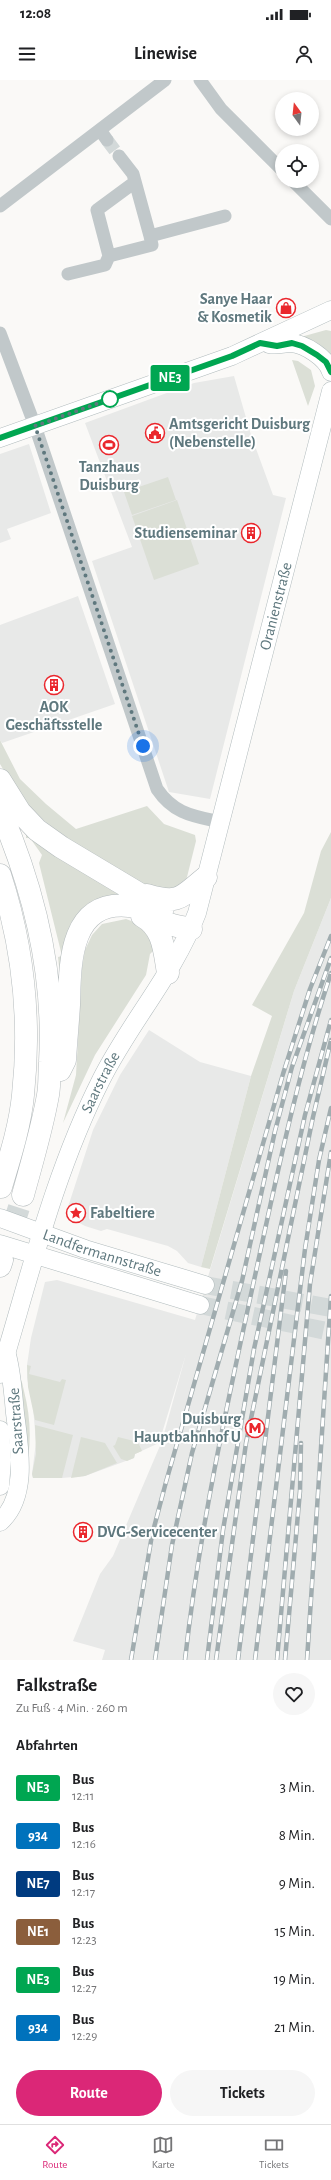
<!DOCTYPE html>
<html lang="de">
<meta charset="utf-8">
<style>
:root{--surface:#fff;--page:#f6f6f6;--text:#202124;--muted:#757577;--line:#e0e0e0;--accent:#db2777}
body{margin:0;font-family:"Alegreya Sans",sans-serif;background:var(--page);color:var(--text);height:100vh;display:flex;flex-direction:column;font-size:15px;white-space:nowrap}
*{box-sizing:border-box;margin:0}
p{font-size:13px;color:var(--muted)}
.icon{flex:none;width:22px;height:22px;fill:none;stroke:currentColor;stroke-width:2;stroke-linecap:round;stroke-linejoin:round}
.map{position:relative;height:1580px;overflow:hidden}
.sheet{display:flex;flex-direction:column;background:var(--surface);flex:1}
.sheet>*{flex:none}
.badge{padding:0 8px;border-radius:3px;font-size:14px;line-height:26px}
.needle{width:26px;rotate:345deg}
.fabs{position:absolute;left:275px;top:12px;display:grid;gap:8px}
.fabs a{display:grid;place-items:center;width:44px;height:44px;border-radius:50%;background:var(--surface);box-shadow:0 2px 6px #0003;font-size:20px}
.you{position:absolute;width:20px;height:20px;margin:-10px;border:3px solid #fff;border-radius:50%;background:#1a73e8;box-shadow:0 0 0 6px #1a73e833}
.map>.badge{position:absolute;translate:-50% -50%;box-shadow:0 0 0 2px #fff}
h2{padding:0 16px;font-size:15px;line-height:36px}
.round{display:grid;place-items:center;flex:none;width:42px;height:42px;border-radius:21px;background:var(--page)}
.head{display:flex;align-items:center;justify-content:space-between;height:68px;padding:0 16px}
h1{font-size:19px;font-weight:600;line-height:30px}
.button{display:flex;gap:8px;margin-top:auto;padding:8px 16px}
.button a{flex:1;height:46px;border-radius:24px;background:var(--accent);color:#fff;font-size:16px;font-weight:600;line-height:46px;text-align:center}
.button a+a{background:var(--page);color:var(--text)}
ul{padding:0;list-style:none}
li{display:flex;align-items:center;gap:12px;height:48px;padding:0 16px}
li div{flex:1}
li b{display:block;font-size:15px}
li em{font-style:normal}
li .badge{min-width:44px;font-weight:700;text-align:center}
.status{display:flex;justify-content:space-between;align-items:center;height:28px;padding:0 20px;background:var(--surface);direction:ltr}
.status svg{height:11px;fill:currentColor}
header{display:flex;justify-content:space-between;align-items:center;height:52px;padding:0 16px;background:var(--surface);font-size:18px;font-weight:600}
.tab-bar{display:flex;justify-content:space-around;align-items:center;height:56px;border-top:1px solid var(--line);background:var(--surface);font-size:11px;color:var(--muted)}
.tab-bar a{display:grid;justify-items:center;gap:2px}
.tab-bar .current{color:var(--accent)}
.map>svg:first-child{display:block}
.built{fill:#e8e9e8}
.green{fill:#dbdfd6}
.lines{fill:none;stroke-linecap:round;stroke-linejoin:round}
.minor-tunnel{stroke:#d3d9d9;stroke-width:13;stroke-dasharray:13 6;stroke-linecap:butt}
.secondary-tunnel{stroke:#d3d9d9;stroke-width:18;stroke-dasharray:18 9;stroke-linecap:butt}
.motorway-tunnel{stroke:#d3d9d9;stroke-width:22;stroke-dasharray:22 11;stroke-linecap:butt}
.secondary-casing{stroke:#b1bbbd;stroke-width:19}
.motorway-casing{stroke:#b4bbbd;stroke-width:23}
.minor{stroke:#c1c8ca;stroke-width:13}
.secondary{stroke:#fff;stroke-width:18}
.motorway{stroke:#fff;stroke-width:22}
.rail-casing{stroke:#a0acaf;stroke-width:4.5}
.rail{stroke:#fff;stroke-width:3;stroke-dasharray:9;stroke-linecap:butt}
.line-casing{stroke:#fff;stroke-width:9}
.line{stroke:#00a651;stroke-width:6}
.walk{stroke:#5f787e;stroke-width:4;stroke-dasharray:0 7.2}
.stop-dot{fill:#fff;stroke:#00a651;stroke-width:2}
.labels{text-anchor:middle;dominant-baseline:central;stroke-width:4;stroke-linejoin:round;paint-order:stroke}
.poi-label{font-size:16px;font-weight:bold;fill:#5f787e;stroke:#fff;text-anchor:end}
.street-label{font-size:16px;fill:#5f787e;stroke:#fff}
</style>
<div class="status"><b>12:08</b><svg viewBox="0 0 49 12"><path d="M0 12V9h3v3zM5 12V6h3v6zM10 12V3h3v9zM15 12V0h3v12zM26 1h20v11H26zM47 4h2v5h-2z"/></svg></div>
<header><svg class="icon" aria-label="menu" viewBox="0 0 24 24"><path d="M4 6h16M4 12h16M4 18h16"/></svg>Linewise<svg class="icon" aria-label="person" viewBox="0 0 24 24"><circle cx="12" cy="8" r="4"/><path d="M4 21q1-7 8-7t8 7"/></svg></header>
<div class="map">
<svg width="331" height="1580" viewBox="0 0 331 1580">
<rect width="100%" height="100%" fill="#faf9f7"/>
<!-- built -->
<path class="built" d="M234,296L251,355L273,415L286,418L210,719L169,712L92,481L132,467L85,343L194,303Z
M29,364L51,433L7,449L11,459L0,463V374Z
M78,516L115,624L2,663L0,660V545Z
M331,818V1580H102L105,1570L73,1561L100,1494L113,1476L162,1361L186,1274L159,1363L135,1374L134,1378L85,1396L62,1398H33L32,1394L36,1362L33,1327L27,1298V1285L31,1258L45,1202L57,1200L195,1240L294,911Z
M149,950L200,982L251,996L201,1187L188,1183L177,1171L168,1166L107,1149L101,1151L85,1146L70,1138L67,1130L93,1050L120,995Z"/>
<!-- green -->
<path class="green" d="M326,250L331,251V279L297,258Z
M292,280L298,281L311,290L315,306L308,326Z
M168,397L176,420L132,435L124,412Z
M177,420L199,484L154,500L132,436Z
M0,660L20,699L46,724L76,749L147,726L164,744L195,755L196,761L186,801L171,811L149,807L77,765L49,745L33,731L12,704L0,684Z
M26,748L151,826L107,821L60,895L58,877L62,876L39,783L42,775L30,758H26Z
M331,752V818L294,911L210,1189L201,1187L251,996L272,936L252,925L304,833L321,771Z
M126,839C145,846 147,851 155,869L150,874L146,895L95,975L63,1043L76,995L82,888L85,870L92,855L102,844Z
M27,1285L31,1286L29,1294L60,1302L62,1299L66,1300L54,1345L35,1340L28,1307Z
M19,1297C22,1300 23,1306 24,1311C31,1338 32,1366 25,1393Z
M35,1345L73,1355L62,1398H33L32,1394L36,1374Z
M81,1357L105,1363L117,1383L85,1396L71,1398Z
M118,1357L138,1362L142,1371L135,1374L134,1378L127,1381L121,1379L113,1366L115,1365Z"/>
<g class="lines">
<!-- minor-tunnel -->
<path class="minor-tunnel" d="M107,60L119,76"/>
<!-- secondary-tunnel -->
<path class="secondary-tunnel" d="M205,1205L331,1228
M200,1225L331,1252"/>
<!-- motorway-tunnel -->
<path class="motorway-tunnel" d="M2,1180L23,1115"/>
<defs>
<g id="secondary">
<path d="M269,264C277,266 283,263 291,263C305,264 327,278 331,292"/>
<path d="M0,358L232,276L331,230"/>
<path id="s1" d="M0,1138L85,1169L205,1205"/>
<path d="M0,1164L200,1225"/>
<path id="s2" d="M0,1294C30,1195 54,1093 101,1000C130,942 174,894 197,833L331,311"/>
<path d="M0,1350L2,1380L0,1406"/>
<path d="M0,1442C29,1416 19,1366 15,1333C13,1313 12,1294 7,1275"/>
</g>
<path id="motorway" d="M0,700L20,732L37,750L61,767L163,828
M0,730C34,809 55,895 50,982C49,993 50,1004 48,1015C42,1049 32,1082 23,1115
M0,795C23,866 31,941 23,1015C20,1046 10,1077 1,1107
M147,815C180,825 181,817 206,797
M142,836C164,848 164,871 168,893
M60,990L65,980C66,962 68,943 69,925C70,884 69,820 129,826C142,827 153,836 165,842C172,846 183,847 191,849
M0,1186L2,1180"/>
</defs>
<!-- secondary casing -->
<use href="#secondary" class="secondary-casing"/>
<!-- motorway casing -->
<use href="#motorway" class="motorway-casing"/>
<!-- minor -->
<path class="minor" d="M200,0L221,29L282,90
M100,50L107,60
M119,76L133,94L150,156L225,136
M293,101L331,139
M0,126L165,0
M109,176L152,165L150,156
M68,194L105,185L109,176L97,130L135,102
M0,253L35,346L157,709C174,734 193,736 220,742"/>
<!-- secondary -->
<use href="#secondary" class="secondary"/>
<!-- motorway -->
<use href="#motorway" class="motorway"/>
<defs>
<path id="rail" d="M131,1580L152,1455L166,1402L283,994L310,909L331,856
M155,1580L172,1465L192,1373L242,1201L275,1051L292,987L331,878
M185,1580C199,1453 226,1329 253,1205C276,1100 297,995 331,893
M207,1580L223,1450L254,1269L305,1035L331,940
M216,1580L246,1363L313,1037L331,960
M238,1580L286,1191
M255,1580L305,1169L319,1080L331,1028
M277,1580L310,1204L331,1072
M285,1580L300,1411L301,1363
M307,1580L331,1216"/>
</defs>
<!-- rail casing -->
<use href="#rail" class="rail-casing"/>
<!-- rail -->
<use href="#rail" class="rail"/>
</g>
<g class="lines">
<defs>
<path id="line" d="M0,358L232,276L260,263L277,266L292,263L302,266L317,275L326,282L331,292"/>
</defs>
<!-- line casing -->
<use href="#line" class="line-casing"/>
<!-- line -->
<use href="#line" class="line"/>
<!-- walk -->
<path class="walk" d="M110,319L35,346L143,666"/>
</g>
<!-- icons -->
<defs>
<symbol id="shop-ring" viewBox="-11 -11 22 22"><circle r="9.5" fill="#fff" stroke="#ea272d" stroke-width="1.5"/><path d="M-5-2.5h2.3a2.7 3.5 0 0 1 5.4 0H5L5.5 6h-11ZM-1.5-2.5h3a1.5 2.3 0 0 0-3 0Z" fill="#ea272d"/></symbol>
<symbol id="civic-ring" viewBox="-11 -11 22 22"><circle r="9.5" fill="#fff" stroke="#ea272d" stroke-width="1.5"/><path d="M-.6-6.5H3V-4.5H.6V-3L4-1V1h2V6H-6V1h2V-1L-.6-3ZM-1.2 2.5V6h2.4V2.5Z" fill="#ea272d"/></symbol>
<symbol id="stadium-ring" viewBox="-11 -11 22 22"><circle r="9.5" fill="#fff" stroke="#ea272d" stroke-width="1.5"/><path d="M0-5a6.5 5 0 1 0 0 10a6.5 5 0 1 0 0-10ZM-3.5-1.8h7v3.6h-7Z" fill="#ea272d"/></symbol>
<symbol id="building-ring" viewBox="-11 -11 22 22"><circle r="9.5" fill="#fff" stroke="#ea272d" stroke-width="1.5"/><path d="M-4-6H4V6H1V3H-1V6H-4ZM-2.5-4.3h1.7v1.8h-1.7ZM.8-4.3h1.7v1.8H.8ZM-2.5-1h1.7V.8h-1.7ZM.8-1h1.7V.8H.8Z" fill="#ea272d"/></symbol>
<symbol id="sight-ring" viewBox="-11 -11 22 22"><circle r="9.5" fill="#fff" stroke="#ea272d" stroke-width="1.5"/><path d="M0-6L1.8-2.2L6-1.7L2.9 1.2L3.7 5.4L0 3.3L-3.7 5.4L-2.9 1.2L-6-1.7L-1.8-2.2Z" fill="#ea272d"/></symbol>
<symbol id="metro-ring" viewBox="-11 -11 22 22"><circle r="9.5" fill="#fff" stroke="#ea272d" stroke-width="1.5"/><path d="M-5.5 5V-5H-3L0 0L3-5H5.5V5H3V-.5L0 4L-3-.5V5Z" fill="#ea272d"/></symbol>
</defs>
<g fill-rule="evenodd">
<use href="#shop-ring" x="275" y="217" width="22" height="22"/>
<use href="#civic-ring" x="144" y="342" width="22" height="22"/>
<use href="#stadium-ring" x="98" y="354" width="22" height="22"/>
<use href="#building-ring" x="240" y="442" width="22" height="22"/>
<use href="#building-ring" x="43" y="594" width="22" height="22"/>
<use href="#sight-ring" x="65" y="1122" width="22" height="22"/>
<use href="#metro-ring" x="244" y="1337" width="22" height="22"/>
<use href="#building-ring" x="72" y="1441" width="22" height="22"/>
</g>
<!-- markers -->
<circle class="stop-dot" cx="110" cy="319" r="8"/>
<g class="labels">
<!-- poi labels -->
<g class="poi-label">
<text x="272" y="219">Sanye Haar<tspan x="272" dy="18">&amp; Kosmetik</tspan></text>
<text x="169" y="344" text-anchor="start">Amtsgericht Duisburg<tspan x="169" dy="18">(Nebenstelle)</tspan></text>
<text x="109" y="387" text-anchor="middle">Tanzhaus<tspan x="109" dy="18">Duisburg</tspan></text>
<text x="237" y="453">Studienseminar</text>
<text x="54" y="627" text-anchor="middle">AOK<tspan x="54" dy="18">Geschäftsstelle</tspan></text>
<text x="90" y="1133" text-anchor="start">Fabeltiere</text>
<text x="241" y="1339">Duisburg<tspan x="241" dy="18">Hauptbahnhof U</tspan></text>
<text x="97" y="1452" text-anchor="start">DVG-Servicecenter</text>
</g>
<!-- street labels -->
<g class="street-label">
<text stroke="none"><textPath href="#s2" startOffset="821">Oranienstraße</textPath></text>
<text stroke="none"><textPath href="#s2" startOffset="309">Saarstraße</textPath></text>
<text stroke="none"><textPath href="#s1" startOffset="108">Landfermannstraße</textPath></text>
<text transform="translate(16 1341) rotate(-94)">Saarstraße</text>
</g>
</g>
</svg>
<div class="fabs">
<a><svg class="needle" viewBox="-14 -14 28 28"><path d="M0-13l5 13h-10z" fill="#e53935"/><path d="M0 13l5-13h-10z" fill="#757577"/></svg></a>
<a><svg class="icon" aria-label="locate" viewBox="0 0 24 24"><circle cx="12" cy="12" r="6"/><path d="M12 2v4M12 18v4M2 12h4M18 12h4"/></svg></a>
</div>
<div class="you" style="left:143px;top:666px"></div>
<b class="badge" style="left:170px;top:298px;background:#00a651;color:#fff">NE3</b>
</div>
<section class="sheet">
<div class="head"><div><h1>Falkstraße</h1><p>Zu Fuß · 4 Min. · 260 m</p></div><a class="round"><svg class="icon" aria-label="heart" viewBox="0 0 24 24"><path d="M12 20l-8-8c-3-5 5-10 8-4 3-6 11-1 8 4z"/></svg></a></div>
<h2>Abfahrten</h2>
<ul>
<li><span class="badge" style="background:#00a651;color:#fff">NE3</span><div><b>Bus</b><p>12:11</p></div><em>3 Min.</em></li>
<li><span class="badge" style="background:#0072bc;color:#fff">934</span><div><b>Bus</b><p>12:16</p></div><em>8 Min.</em></li>
<li><span class="badge" style="background:#003b80;color:#fff">NE7</span><div><b>Bus</b><p>12:17</p></div><em>9 Min.</em></li>
<li><span class="badge" style="background:#8b5e3c;color:#fff">NE1</span><div><b>Bus</b><p>12:23</p></div><em>15 Min.</em></li>
<li><span class="badge" style="background:#00a651;color:#fff">NE3</span><div><b>Bus</b><p>12:27</p></div><em>19 Min.</em></li>
<li><span class="badge" style="background:#0072bc;color:#fff">934</span><div><b>Bus</b><p>12:29</p></div><em>21 Min.</em></li>
</ul>
<div class="button"><a>Route</a><a>Tickets</a></div>
</section>
<nav class="tab-bar">
<a class="current"><svg class="icon" aria-label="directions" viewBox="0 0 24 24"><path d="M12 3l9 9-9 9-9-9zM9 14v-3h6M13 9l2 2-2 2"/></svg>Route</a>
<a><svg class="icon" aria-label="map" viewBox="0 0 24 24"><path d="M3 6l6-2 6 2 6-2v14l-6 2-6-2-6 2zM9 4v14M15 6v14"/></svg>Karte</a>
<a><svg class="icon" aria-label="tickets" viewBox="0 0 24 24"><path d="M3 7h18v10H3zM15 7v10"/></svg>Tickets</a>
</nav>
